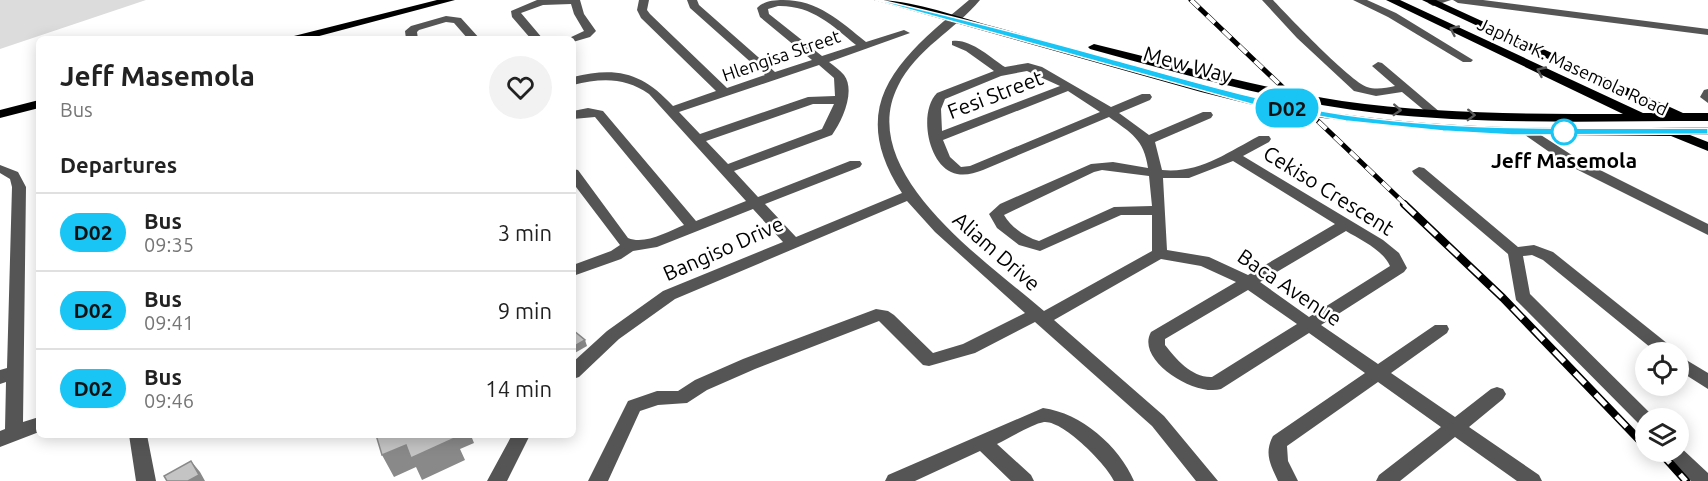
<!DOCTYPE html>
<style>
:root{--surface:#fff;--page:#f2f2f2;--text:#222;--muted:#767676;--line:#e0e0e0}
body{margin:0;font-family:Ubuntu,sans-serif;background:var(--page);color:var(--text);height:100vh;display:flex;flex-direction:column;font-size:22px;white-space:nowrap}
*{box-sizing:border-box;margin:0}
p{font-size:20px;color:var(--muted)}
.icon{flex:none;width:33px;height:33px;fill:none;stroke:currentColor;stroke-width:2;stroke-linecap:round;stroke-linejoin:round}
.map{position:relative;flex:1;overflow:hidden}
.panel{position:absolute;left:36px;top:36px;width:540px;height:402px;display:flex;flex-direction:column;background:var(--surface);border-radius:9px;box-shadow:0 3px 15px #0003}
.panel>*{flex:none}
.badge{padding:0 12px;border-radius:20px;font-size:21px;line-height:39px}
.tools{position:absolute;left:1635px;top:342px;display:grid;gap:12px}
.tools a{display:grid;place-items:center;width:54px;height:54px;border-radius:50%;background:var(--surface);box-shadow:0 3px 15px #0003;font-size:30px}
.map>.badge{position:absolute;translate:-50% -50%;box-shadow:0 0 0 3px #fff}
h2{padding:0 24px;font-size:22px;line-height:54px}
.round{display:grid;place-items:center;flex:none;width:63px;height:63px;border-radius:32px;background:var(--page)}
.overview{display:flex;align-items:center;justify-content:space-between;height:102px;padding:0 24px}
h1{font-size:28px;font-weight:600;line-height:45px}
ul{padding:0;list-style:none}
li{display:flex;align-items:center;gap:18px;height:78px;padding:0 24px;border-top:2px solid var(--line)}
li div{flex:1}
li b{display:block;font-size:22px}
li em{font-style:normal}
li .badge{min-width:66px;font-weight:700;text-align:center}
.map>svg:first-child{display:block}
.green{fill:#dcdcdc}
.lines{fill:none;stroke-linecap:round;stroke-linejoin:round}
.minor{fill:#555;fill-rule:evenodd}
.major{fill:#000;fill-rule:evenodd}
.rail-far1-casing{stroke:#000;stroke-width:5}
.rail-casing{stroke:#000;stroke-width:8}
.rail-far1{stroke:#fff;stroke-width:4;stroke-dasharray:11;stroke-linecap:butt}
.rail{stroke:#fff;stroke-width:5;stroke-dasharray:15;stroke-linecap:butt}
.shaded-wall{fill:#898989}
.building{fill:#c4c4c4;stroke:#898989;stroke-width:1.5}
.oneway{stroke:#595959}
.line{fill:#18c5f4;stroke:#fff;stroke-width:1.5}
.stop-dot{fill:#fff;stroke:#18c5f4;stroke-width:3}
.labels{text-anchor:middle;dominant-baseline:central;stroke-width:5;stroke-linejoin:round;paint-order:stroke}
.far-street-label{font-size:18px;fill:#000;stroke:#fff}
.street-label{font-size:21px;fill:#000;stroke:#fff}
.stop-label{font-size:21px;font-weight:bold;fill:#000;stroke:#fff}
</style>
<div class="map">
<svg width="1708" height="481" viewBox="0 0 1708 481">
<rect width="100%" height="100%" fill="#fff"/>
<!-- green -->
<path class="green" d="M0,0H146L0,49Z"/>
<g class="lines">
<!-- minor -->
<path class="minor" d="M537,0H580L584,14L596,31L590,37L573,42V39H567L584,31L574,14L571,4L543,5L521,13L543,39H531L512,17L511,11Z
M639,0H649L647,10L650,14L727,88L765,75L690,8L687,0H697L699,5L775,72L812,60L760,17L757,8C764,1 773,0 783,0C818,0 840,21 866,42L904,30L910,33L829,62C834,66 840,70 844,75C856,91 842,121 832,135L734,171L758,197L850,161H860L862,164L860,167L765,204L796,237L902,193C843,103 902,56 969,0H980C955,30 916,49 898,86C854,173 989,263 1044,311L1152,251V215H1121L1040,251L1019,245L997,228L989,214L1000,204L1091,164L1113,162L1148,168C1144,139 1131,133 1109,117L983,170C972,174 962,177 951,172C927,161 919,111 937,93L994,71L966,51L952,45V41C970,38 991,58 1005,67L1028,63L1042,67L1111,107L1142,94H1150L1152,97L1150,100L1119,113L1149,135L1203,112H1211L1213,115L1211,118L1155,142L1162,170C1199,174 1228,152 1259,136H1269L1271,139L1269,142L1243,156L1383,240L1399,253L1407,268L1404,272L1321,325L1378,364L1435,325H1447L1449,329L1447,333L1391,373L1455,417L1491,389L1497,387L1503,389L1506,394L1503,399L1469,427L1539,475L1542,481H1517L1455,437L1400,481H1376L1379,475L1441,427L1378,382L1287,446L1288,461L1298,481H1278C1270,464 1264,453 1273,436L1365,373L1309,333L1221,389C1195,397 1135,360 1151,332L1236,282L1201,266L1161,259L1054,320L1164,416L1218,481H1196L1152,426L1035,322L975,353L929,366L923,365L879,321L755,369L707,390L687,403L658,405L640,411L608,481H588L628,401L657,391H678L695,380L743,359L876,309L888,311L894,315L933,353L963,344L1025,313L935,232L907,201L675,299L619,339L579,377L573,379V362L607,331L663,291L783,242L753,209L657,247L633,251L621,259L573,276V265L611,251L620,245L573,183V169L578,170L628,238C645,245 667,232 684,225L595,117L573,119V111L588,108L603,111L696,221L746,201L649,94C625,77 601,78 573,85V77C617,66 643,73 673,106L716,91L641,18L637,10ZM778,6C811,5 832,25 856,45L822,56L769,14L768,9ZM819,65L834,78L835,96L808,97L700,134L679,112ZM1027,71L1060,86L942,131L941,109L945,99L1001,76ZM1068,91L1100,112L970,166L961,167L950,157L943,140ZM813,104H834L822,129L728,164L706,141ZM1233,161L1335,224L1248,275L1209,257L1167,250L1163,178H1189ZM1102,170L1149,176L1152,206L1114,207L1039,241C1025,237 1011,227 1004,215L1094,172ZM1346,231C1361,240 1383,250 1390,266L1309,317L1260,282ZM1248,290L1297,324L1212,377C1192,378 1176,359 1165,345V339Z
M1262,0H1273C1288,16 1351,82 1367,87C1376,90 1386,88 1395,86L1372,66L1378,62L1382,63L1441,113L1435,117L1431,116L1402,92L1376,96L1354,91L1297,38Z
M1353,0H1367L1396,13L1473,60L1471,62H1463L1388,17Z
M1432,0H1451L1433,6L1428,3Z
M1453,0H1483L1708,29V35L1458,3Z
M446,16L461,18L480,39H468L454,23L446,22L419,30L417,32L418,39H406L405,31L411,26Z
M1708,89V103L1700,97L1704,90Z
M1530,128L1578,159L1708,224V235L1568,165L1525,135L1523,132L1525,129Z
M0,165L18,172L26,187L23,422L39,417V432L0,447V431L5,429L6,382L0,384V370L7,368L12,187L10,179L0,173Z
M1419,167L1424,168L1518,247L1534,245L1553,252L1673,348L1675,352H1656L1543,260L1532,255L1523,256L1530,294L1652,415L1654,418H1646V427L1640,425L1516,300L1508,254L1414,174L1412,171Z
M1678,355L1708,373V389L1678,370Z
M1043,408C1081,413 1119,446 1134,481H1114C1107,465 1063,420 1044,422C1032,424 1010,438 997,444L1031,475L1034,481H1011L980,451L915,481H885L888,475Z
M129,435H147L156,481H136Z
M512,435H530L507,481H487Z
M1678,445L1708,473V481H1691L1668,458L1666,452H1678Z"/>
<!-- major -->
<path class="major" d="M437,0H455L308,39H288L290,37Z
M874,0C911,0 949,14 984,24C1072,47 1158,77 1247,97C1397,131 1554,130 1708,127V135H1690L1708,142V151L1671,136L1543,135L1433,130L1323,118L1269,109L1201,92Z
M1386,0H1400L1643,113H1664L1422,0H1436L1683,113H1708V121C1598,121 1487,125 1377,113C1280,102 1185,75 1090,49L1088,47L1094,44C1176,64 1258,88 1342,101C1435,114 1529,114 1623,114Z
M39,100V108L0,118V110Z"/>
<defs>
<path id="rail-far1" d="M1191,0L1406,205"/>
<path id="rail" d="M1404,204L1503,298L1646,447
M1660,452L1686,481"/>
</defs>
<!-- rail-far1 casing -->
<use href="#rail-far1" class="rail-far1-casing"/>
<!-- rail casing -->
<use href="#rail" class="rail-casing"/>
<!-- rail-far1 -->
<use href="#rail-far1" class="rail-far1"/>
<!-- rail -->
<use href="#rail" class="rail"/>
</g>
<!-- shaded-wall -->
<path class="shaded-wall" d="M585,340L587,346L573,354V347Z
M454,435H480L472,438L474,443L460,449L465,460L422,480L416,467L394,477L382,455L406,445Z
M191,461L200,472L205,481H188Z"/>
<!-- building -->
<path class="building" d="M573,330L585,340L573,347Z
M376,435H454L455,438L411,458L406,445L382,455Z
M191,461L199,475L188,481H167L164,476Z"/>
<!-- one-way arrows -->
<defs><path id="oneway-chevron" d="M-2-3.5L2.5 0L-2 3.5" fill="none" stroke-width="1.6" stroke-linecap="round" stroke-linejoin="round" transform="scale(1.5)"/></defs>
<g class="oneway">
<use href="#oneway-chevron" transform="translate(1454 30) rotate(-155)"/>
<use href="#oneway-chevron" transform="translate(1541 71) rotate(-155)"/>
<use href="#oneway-chevron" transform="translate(1397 110) rotate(3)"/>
<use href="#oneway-chevron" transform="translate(1471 115) rotate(2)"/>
</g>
<!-- line -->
<path class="line" d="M875,0H880C956,17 1032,37 1108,58C1187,80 1264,103 1346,115C1466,132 1587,128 1708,128V134L1512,135L1443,131L1346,121L1251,104Z"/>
<!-- markers -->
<circle class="stop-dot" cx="1564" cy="132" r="12"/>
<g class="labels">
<!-- far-street labels -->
<g class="far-street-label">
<text transform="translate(781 55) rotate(-19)">Hlengisa Street</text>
<text transform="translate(1573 66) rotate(25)">Japhta K. Masemola Road</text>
</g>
<!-- street labels -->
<g class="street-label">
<text transform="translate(1188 64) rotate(15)">Mew Way</text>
<text transform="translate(995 94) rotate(-21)">Fesi Street</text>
<text transform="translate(1329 190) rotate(32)">Cekiso Crescent</text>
<text transform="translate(723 248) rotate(-24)">Bangiso Drive</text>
<text transform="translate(997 251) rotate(41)">Aliam Drive</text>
<text transform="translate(1290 287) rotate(34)">Baca Avenue</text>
</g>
<!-- stop labels -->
<g class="stop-label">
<text x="1564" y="160">Jeff Masemola</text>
</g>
</g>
</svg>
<div class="tools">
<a><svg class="icon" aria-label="locate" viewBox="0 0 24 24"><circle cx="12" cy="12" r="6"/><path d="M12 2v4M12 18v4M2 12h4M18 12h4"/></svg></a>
<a><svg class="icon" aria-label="layers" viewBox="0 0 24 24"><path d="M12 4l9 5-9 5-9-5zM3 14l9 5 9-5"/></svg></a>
</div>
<b class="badge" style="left:1287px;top:108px;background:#18c5f4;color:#111">D02</b>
<section class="panel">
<div class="overview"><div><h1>Jeff Masemola</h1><p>Bus</p></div><a class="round"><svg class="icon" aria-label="heart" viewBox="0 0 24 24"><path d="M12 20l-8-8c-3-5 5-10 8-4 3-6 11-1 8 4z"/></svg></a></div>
<h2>Departures</h2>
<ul>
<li><span class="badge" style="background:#18c5f4;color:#111">D02</span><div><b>Bus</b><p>09:35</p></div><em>3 min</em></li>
<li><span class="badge" style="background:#18c5f4;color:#111">D02</span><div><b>Bus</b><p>09:41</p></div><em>9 min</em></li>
<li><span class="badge" style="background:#18c5f4;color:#111">D02</span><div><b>Bus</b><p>09:46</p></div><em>14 min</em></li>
</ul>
</section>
</div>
